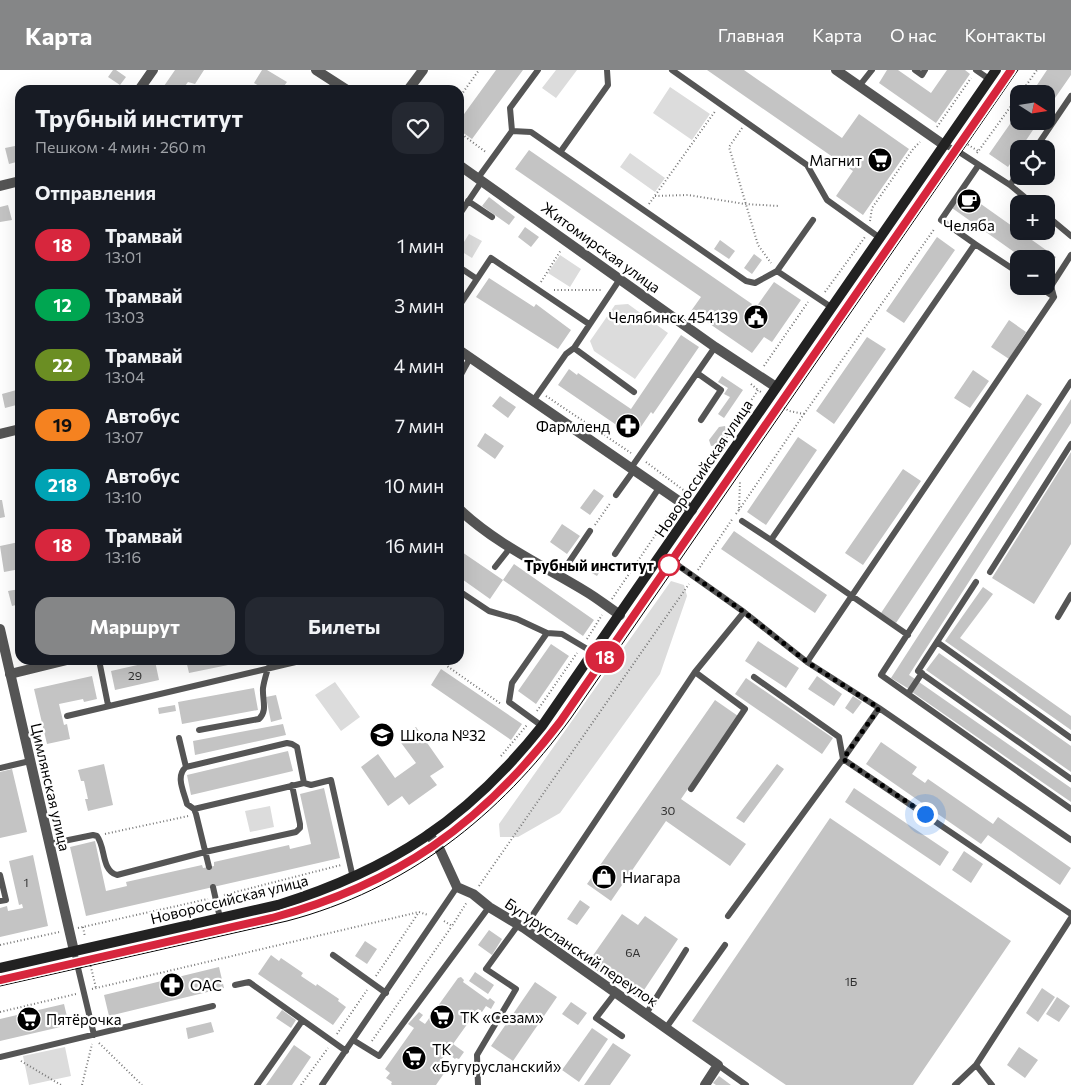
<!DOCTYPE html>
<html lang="ru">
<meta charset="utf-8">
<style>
:root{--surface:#171b24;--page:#242831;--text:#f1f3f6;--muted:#9ea1a6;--accent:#858687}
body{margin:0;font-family:Commissioner,sans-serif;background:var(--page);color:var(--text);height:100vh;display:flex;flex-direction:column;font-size:19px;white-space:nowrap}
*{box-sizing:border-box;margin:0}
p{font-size:16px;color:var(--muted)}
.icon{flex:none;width:28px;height:28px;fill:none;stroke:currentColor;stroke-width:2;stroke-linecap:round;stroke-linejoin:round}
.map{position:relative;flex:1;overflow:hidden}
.side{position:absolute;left:15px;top:15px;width:449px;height:580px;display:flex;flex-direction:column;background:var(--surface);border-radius:15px;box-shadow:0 5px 20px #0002}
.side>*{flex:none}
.badge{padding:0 10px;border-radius:16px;font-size:18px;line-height:32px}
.needle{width:32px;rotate:102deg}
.fabs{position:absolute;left:1010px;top:15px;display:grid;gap:10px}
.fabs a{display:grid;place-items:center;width:45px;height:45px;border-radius:10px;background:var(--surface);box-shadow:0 5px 20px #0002;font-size:25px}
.you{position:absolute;width:25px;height:25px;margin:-12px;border:4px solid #fff;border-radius:50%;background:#1a73e8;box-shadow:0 0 0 8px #1a73e833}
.map>.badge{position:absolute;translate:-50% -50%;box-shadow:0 0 0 2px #fff}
h2{padding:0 20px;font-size:19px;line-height:45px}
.round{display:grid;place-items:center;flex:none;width:52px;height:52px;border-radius:15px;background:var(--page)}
.overview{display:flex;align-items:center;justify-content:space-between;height:85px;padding:0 20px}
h1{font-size:24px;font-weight:700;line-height:38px}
.primary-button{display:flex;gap:10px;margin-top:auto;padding:10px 20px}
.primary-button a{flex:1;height:58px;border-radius:15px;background:var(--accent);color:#fff;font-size:20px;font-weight:700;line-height:58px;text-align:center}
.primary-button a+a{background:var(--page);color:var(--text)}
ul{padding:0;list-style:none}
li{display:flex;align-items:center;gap:15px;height:60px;padding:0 20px}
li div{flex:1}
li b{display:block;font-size:19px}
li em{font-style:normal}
li .badge{min-width:55px;font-weight:700;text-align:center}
header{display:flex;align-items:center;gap:30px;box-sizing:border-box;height:70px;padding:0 25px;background:var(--accent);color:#fff}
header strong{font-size:24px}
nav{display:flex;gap:28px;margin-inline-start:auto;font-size:18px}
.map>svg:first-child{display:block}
.green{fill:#dcdcdc}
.building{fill:#c4c4c4}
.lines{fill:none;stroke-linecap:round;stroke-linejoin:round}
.path{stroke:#777;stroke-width:2;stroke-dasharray:1 2.5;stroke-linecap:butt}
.service{stroke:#555;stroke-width:6}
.minor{stroke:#555;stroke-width:10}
.tertiary{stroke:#555;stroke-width:10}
.secondary{stroke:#222;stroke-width:10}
.tram{stroke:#000;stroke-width:1}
.line-casing{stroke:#fff;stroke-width:11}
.line{stroke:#d7263d;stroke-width:8}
.walk{stroke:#000;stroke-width:5;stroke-dasharray:0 9}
.stop-dot{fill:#fff;stroke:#d7263d;stroke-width:2.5}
.labels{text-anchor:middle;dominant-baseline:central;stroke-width:4.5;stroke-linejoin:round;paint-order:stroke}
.number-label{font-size:12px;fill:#313131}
.poi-label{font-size:15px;fill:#000;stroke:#fff;text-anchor:start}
.street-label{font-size:15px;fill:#000;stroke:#fff}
.stop-label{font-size:15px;font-weight:bold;fill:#000;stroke:#fff;text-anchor:end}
</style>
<header>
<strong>Карта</strong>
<nav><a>Главная</a><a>Карта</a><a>О нас</a><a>Контакты</a></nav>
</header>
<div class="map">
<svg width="1071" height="1015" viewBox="0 0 1071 1015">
<rect width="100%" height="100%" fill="#fff"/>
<!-- green -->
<path class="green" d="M556,0H577L556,28L542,18Z
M670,17L710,44L692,70L653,43Z
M630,83L665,108L655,122L620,97Z
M469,164L482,171L472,188L459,180Z
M560,185L581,199L570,217L548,203Z
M628,234L668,263L635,309L594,281L590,271L615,235Z
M671,511L684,515L687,526L660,604L560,743L518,767H500L499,754Z
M335,612L360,647L341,661L315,625Z
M270,736L274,757L250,762L245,741Z
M65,977L71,1006L29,1015L23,986Z"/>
<!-- building -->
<path class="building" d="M113,0H116L126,7L120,15L108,7Z
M175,0H204L195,14L188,12L182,20H169L164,16Z
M262,0H267L287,12L281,20H266L254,13Z
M496,0H523L472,69L459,60V51Z
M707,0H744L842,68L859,44L909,79L863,145L836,126L853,101Z
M887,0H898L931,23L947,0H965L970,4L936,53L879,13Z
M1047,0H1071V5L1046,41V24H1031Z
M1019,41V51H1039L1008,97L989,84Z
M20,75V91L9,94L5,78Z
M529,80L752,234L750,237L754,240L774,212L801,230L772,272L764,267L752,283L691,241L701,227L515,99Z
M964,122L1056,187L1046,201V189H1024L952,138Z
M489,127L515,147L509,155L482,136Z
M8,135L12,150L0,152V137Z
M525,157L539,167L531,177L518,167Z
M937,167L955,180L904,253L886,241Z
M720,170L735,181L729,189L714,179Z
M754,184L762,190L752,204L744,198Z
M489,208L534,237L536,234L571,260L558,279L476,227Z
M1009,250L1026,262L1009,289L991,277Z
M681,265L699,277L653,344L651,342L634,367L558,315L569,299L577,305L578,303L631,339Z
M867,267L886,279L834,354L816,341Z
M973,300L989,311L970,338L954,328Z
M722,306L743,320L724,348L718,344L730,327L724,324L728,318L718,312Z
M20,319V334L5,338L2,324Z
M1027,324L1042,334L896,553L881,543Z
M500,326L516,337L508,348L492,336Z
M1071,329V353L909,605L915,609L909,619L891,608Z
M725,356L727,364L718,375L711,376L709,370L719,357Z
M485,363L504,376L495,389L477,376Z
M798,367L817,380L766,455L747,442Z
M1071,382V474L1034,534L992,508Z
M903,399L921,411L863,495L845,483Z
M594,419L604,426L590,445L580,438Z
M0,430H2L5,447L0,448Z
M562,454L580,466L567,484L550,472Z
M734,461L827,525L815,543L721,479Z
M19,472L20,475H15L17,485H20V499L4,502L0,476Z
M459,480L503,510L490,529L459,507Z
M598,493L603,496L597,506L592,503Z
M514,494L594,550L583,566L503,510Z
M983,517L993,524L960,568L1071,646V660L945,571Z
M20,519V534L12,536L8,521Z
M758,571L799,598L786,618L745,591Z
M551,574L569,586L536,634L518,621Z
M939,583L1071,676V702L926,600Z
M186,590H232L233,594L189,603Z
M155,591L159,610L115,620L111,601Z
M441,599L522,654L511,670L431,615Z
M92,606L97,629L84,632L83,629L59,634L64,655L67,654L70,669L47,674L34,619Z
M817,606L842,624L834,636L808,619Z
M746,608L833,668L822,684L735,624Z
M919,612L1071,718V732L912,622Z
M254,618L258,640L182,654L178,632Z
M276,625L282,649L271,652L266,627Z
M853,626L862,632L853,644L845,638Z
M715,630L738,646L681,729L746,774L730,796L666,751L611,831L587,814Z
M175,635L176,641L159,644L158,638Z
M283,654L286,665L195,685L193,671Z
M416,657L444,697L430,706L437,715L409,735L402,726L388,736L361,697L378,684L395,708L416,693L399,670Z
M881,672L917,697L912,704L925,713L928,709L993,754L998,747L1071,798L1060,815L988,765L981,774L866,694Z
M288,681L293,701L191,725L187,705Z
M104,694L113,735L88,741L85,729H88L84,711H81L78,700Z
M777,694L784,699L744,753L736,748Z
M12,699L27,762L0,768V702Z
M324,718L340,788L86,846L70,777L95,771L106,821L127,816L126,812L202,795L203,798L214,796V792L289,775L290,779L311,774L300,724Z
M854,718L949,782L940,796L845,732Z
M830,748L1011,871L913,1015H786L692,951Z
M964,781L983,794L971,813L952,800Z
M33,785L48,856L0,867V838L7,836L8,841L23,838L22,834L19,835L9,791Z
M580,830L590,837L577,855L567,849Z
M622,844L638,855L645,846L678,869L638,929L587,894Z
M489,860L502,869L492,885L478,875Z
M365,871L377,879L367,894L355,886Z
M271,885L279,891L281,888L303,903L301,906L316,916L317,914L339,929L338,931L346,937L333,955L258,904Z
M219,897L224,918L109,946L104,925Z
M475,902L494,915L488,924L469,911Z
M461,907L464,910L463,912L488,930L490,928L495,932L491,939L486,936L482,942L478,939L453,974L464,982L459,989L456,988L455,989L447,983L441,990L449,996L436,1015H392L391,1014L392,1012L386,1008L390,1003L385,999L414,958L408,954L419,942L423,945L419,950L425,954L458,908Z
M535,912L557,927L513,991L491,976Z
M1042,918L1055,927L1038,952L1026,943Z
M1057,927L1070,936L1059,952L1046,944Z
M571,932L587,943L578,955L562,944Z
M64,934L69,955L0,971V949Z
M282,940L296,950L291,958L276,948Z
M211,952L214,962L188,969L186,958Z
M592,958L608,969L579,1012L562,1000Z
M613,973L631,985L610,1015H584Z
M294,975L311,987L292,1015H266Z
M1019,977L1038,990L1025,1008L1007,995Z
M719,1006L731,1015H716L713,1013Z"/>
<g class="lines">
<!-- path -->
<path class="path" d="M1020,24L1037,0
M459,28L479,0
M937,57L971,8
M742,58L729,77L758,175L771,193
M459,62L487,83
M959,69L978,81
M977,83L1019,25
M655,126L688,125L745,134L779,136
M649,134L716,40
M870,151L872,138L913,79L920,72
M541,212L561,180
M554,220H602
M825,222L865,167
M764,296L808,232
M751,314L758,320
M546,326L631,383
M804,344L935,158
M646,392L686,422
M685,424L723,373L758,320L761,322
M739,440L804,344L789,341L777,333
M736,444L739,440L740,411
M595,455L611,432
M698,500L733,448
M612,529L673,439
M587,569L602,545
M445,590L447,596L501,634
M537,641L577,583
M501,686L527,655
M105,764L188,746
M479,816L689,514
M224,825L341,795
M444,851L452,856L467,832
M83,857L85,867
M78,858L208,829
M0,875L59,862
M89,889L96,918
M376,906L419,842
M92,919L419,842L428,845
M0,942L76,924
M337,964L367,920
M372,971L452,856
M99,973L142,1015
M21,991L61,1015
M82,1015L92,974
M301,1015L328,978"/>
<!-- service -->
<path class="service" d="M672,0L807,95L827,130L880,168
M915,0L922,5L925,0
M976,0L989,9
M860,15L872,0
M512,61L531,62L746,211L755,213L777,201L831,237
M944,75L956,80L1010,115L1033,134
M1035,79L1071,26
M561,81L608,15L607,0
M478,108L512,61L510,38L538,0
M1010,115L1019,102
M468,131L492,147
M459,145L482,111
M1046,145L1071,166
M975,174L941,150L978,96
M459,197L477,209
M777,201L813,150
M1038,216L1054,227
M459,236L491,188L589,254
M574,278L634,322
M697,303L721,320L701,350
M459,308L470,288
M1071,312L881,605L1071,739
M533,331L566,284L574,278L620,209
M631,398L715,277
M616,425L634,400
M742,451L771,470
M615,484L659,418
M662,484L744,542L807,592L879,638L843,689L728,846
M495,497L510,478
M990,502L1071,374
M559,507L590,461
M976,512L918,601L1071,709
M459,521L489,541L517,549L547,563L562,564L594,583
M1058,547L1071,525
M908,565L771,470L975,174L1019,203
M937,572L1071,668
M99,590L108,635
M807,592L1054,227L1051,216L1071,185
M754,607L839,667L843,689L1071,844
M908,624L922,603
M879,638L1071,770
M67,646L304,590
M542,656L509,632L512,613L547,563
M199,660L259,649C268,641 262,629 263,618C264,611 266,605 268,598
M179,668L186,697C175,706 184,722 187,734L194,739L196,744L209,797
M186,697L287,673L292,674L297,677L304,713
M0,698L30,691
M691,719L745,639L695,602
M194,739L304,713L311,715L331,710L353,808
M49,774L93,765L97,766C106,778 101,800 117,805L205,782L296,762L300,758V754L292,715
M0,805L6,830L0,831
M213,817L220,848
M524,858L695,602L744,542
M74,881L94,965
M333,885L386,923
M235,915L249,912L346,981
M616,922L596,948L622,966
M646,944L686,880
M666,958L725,875
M353,970L379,986L489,837
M0,987L213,936
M718,995L746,1015
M976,995L992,1015
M257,1015L302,951
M322,1015L457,817
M478,1015L477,985L516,919L486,899L518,855
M955,1015L976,995L1071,848"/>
<!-- minor -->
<path class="minor" d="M316,0L347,20
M139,20L153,0
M408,20L423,0
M459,95L715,277L776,317
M0,116L20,111
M459,280L692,440
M0,364L20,359
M459,439C496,474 542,495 585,521C597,528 608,537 620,545
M10,604L67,590
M429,764L440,780L457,817L473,824L489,837L524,858L718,995L705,1015"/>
<!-- tertiary -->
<path class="tertiary" d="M836,0L944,75
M0,559L74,881"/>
<!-- secondary -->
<path class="secondary" d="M0,898L278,835C391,800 468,749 542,656L996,0"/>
<!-- tram -->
<path class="tram" d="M0,916L287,851C406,820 500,746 571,648L1018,0"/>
</g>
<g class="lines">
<defs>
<path id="line" d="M0,910L272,848C397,814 481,755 560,652L1011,0"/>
</defs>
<!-- line casing -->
<use href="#line" class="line-casing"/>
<!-- line -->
<use href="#line" class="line"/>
<!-- walk -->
<path class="walk" d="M669,495L672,491L744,542L807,592L879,638L843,689L925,744"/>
</g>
<!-- icons -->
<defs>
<symbol id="supermarket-disc" viewBox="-11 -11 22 22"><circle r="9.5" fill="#000" stroke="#fff"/><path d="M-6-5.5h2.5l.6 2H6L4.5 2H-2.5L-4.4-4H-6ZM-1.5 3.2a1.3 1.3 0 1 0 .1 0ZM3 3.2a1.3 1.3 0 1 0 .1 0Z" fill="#fff"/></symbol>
<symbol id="cafe-disc" viewBox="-11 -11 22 22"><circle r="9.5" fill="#000" stroke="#fff"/><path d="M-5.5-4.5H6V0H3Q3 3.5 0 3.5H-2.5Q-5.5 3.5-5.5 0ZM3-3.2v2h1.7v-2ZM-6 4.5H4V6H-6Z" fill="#fff"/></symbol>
<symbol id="civic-disc" viewBox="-11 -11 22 22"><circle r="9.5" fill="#000" stroke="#fff"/><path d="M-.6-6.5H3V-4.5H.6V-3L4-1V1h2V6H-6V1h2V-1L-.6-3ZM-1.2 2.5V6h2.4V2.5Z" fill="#fff"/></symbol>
<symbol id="pharmacy-disc" viewBox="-11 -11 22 22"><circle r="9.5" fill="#000" stroke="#fff"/><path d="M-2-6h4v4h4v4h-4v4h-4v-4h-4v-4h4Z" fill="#fff"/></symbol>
<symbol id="school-disc" viewBox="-11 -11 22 22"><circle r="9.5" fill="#000" stroke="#fff"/><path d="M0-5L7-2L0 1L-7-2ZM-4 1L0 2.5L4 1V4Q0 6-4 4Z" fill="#fff"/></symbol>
<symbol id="shop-disc" viewBox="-11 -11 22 22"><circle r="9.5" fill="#000" stroke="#fff"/><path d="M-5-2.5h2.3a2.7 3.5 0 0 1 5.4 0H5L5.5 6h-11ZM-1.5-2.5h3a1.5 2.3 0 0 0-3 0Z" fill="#fff"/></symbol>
</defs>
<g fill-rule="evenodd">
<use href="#supermarket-disc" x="866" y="76" width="28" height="28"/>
<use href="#cafe-disc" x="955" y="117" width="28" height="28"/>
<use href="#civic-disc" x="742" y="233" width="28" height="28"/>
<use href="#pharmacy-disc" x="614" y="342" width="28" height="28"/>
<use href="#school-disc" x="368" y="651" width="28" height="28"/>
<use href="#shop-disc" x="590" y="793" width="28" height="28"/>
<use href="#pharmacy-disc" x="158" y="901" width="28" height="28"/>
<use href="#supermarket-disc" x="428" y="933" width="28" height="28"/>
<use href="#supermarket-disc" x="15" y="935" width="28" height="28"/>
<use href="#supermarket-disc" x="400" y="974" width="28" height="28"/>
</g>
<!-- markers -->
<circle class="stop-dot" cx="669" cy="495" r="10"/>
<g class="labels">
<!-- number labels -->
<g class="number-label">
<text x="135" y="605">29</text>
<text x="668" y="740">30</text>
<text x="26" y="812">1</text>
<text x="633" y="882">6А</text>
<text x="851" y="911">1Б</text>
</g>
<!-- poi labels -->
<g class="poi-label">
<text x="862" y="90" text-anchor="end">Магнит</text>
<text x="969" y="155" text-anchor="middle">Челяба</text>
<text x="738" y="247" text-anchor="end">Челябинск 454139</text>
<text x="610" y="356" text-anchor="end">Фармленд</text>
<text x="400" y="665">Школа №32</text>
<text x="622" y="807">Ниагара</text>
<text x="190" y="915">ОАС</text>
<text x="460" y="947">ТК «Сезам»</text>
<text x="46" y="949">Пятёрочка</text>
<text x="432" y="979">ТК<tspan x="432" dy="17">«Бугурусланский»</tspan></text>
</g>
<!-- street labels -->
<g class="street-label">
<text transform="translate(601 177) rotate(36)">Житомирская улица</text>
<text transform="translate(703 398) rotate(-56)">Новороссийская улица</text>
<text transform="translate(51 717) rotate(77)">Цимлянская улица</text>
<text transform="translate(229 829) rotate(-14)">Новороссийская улица</text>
<text transform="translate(582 882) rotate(34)">Бугурусланский переулок</text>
</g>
<!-- stop labels -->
<g class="stop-label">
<text x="654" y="495">Трубный институт</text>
</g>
</g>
</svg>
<div class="fabs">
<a><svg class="needle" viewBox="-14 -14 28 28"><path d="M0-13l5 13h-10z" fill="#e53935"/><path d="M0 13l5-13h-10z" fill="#9ea1a6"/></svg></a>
<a><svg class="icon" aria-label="locate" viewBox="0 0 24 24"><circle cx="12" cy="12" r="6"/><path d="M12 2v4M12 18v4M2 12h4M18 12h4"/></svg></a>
<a>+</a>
<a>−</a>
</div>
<div class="you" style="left:925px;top:744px"></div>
<b class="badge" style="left:605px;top:587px;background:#d7263d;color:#fff">18</b>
<section class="side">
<div class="overview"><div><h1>Трубный институт</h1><p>Пешком · 4 мин · 260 m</p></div><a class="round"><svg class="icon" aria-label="heart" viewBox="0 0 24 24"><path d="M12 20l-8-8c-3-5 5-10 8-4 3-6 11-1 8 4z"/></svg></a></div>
<h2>Отправления</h2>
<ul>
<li><span class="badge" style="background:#d7263d;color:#fff">18</span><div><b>Трамвай</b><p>13:01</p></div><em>1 мин</em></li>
<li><span class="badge" style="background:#00a651;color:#fff">12</span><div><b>Трамвай</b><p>13:03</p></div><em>3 мин</em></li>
<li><span class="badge" style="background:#6b8e23;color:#fff">22</span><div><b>Трамвай</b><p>13:04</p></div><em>4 мин</em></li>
<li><span class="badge" style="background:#f58220;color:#111">19</span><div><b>Автобус</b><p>13:07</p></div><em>7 мин</em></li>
<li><span class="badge" style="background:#00a3b4;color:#fff">218</span><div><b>Автобус</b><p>13:10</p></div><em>10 мин</em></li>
<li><span class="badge" style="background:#d7263d;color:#fff">18</span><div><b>Трамвай</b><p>13:16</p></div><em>16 мин</em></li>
</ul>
<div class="primary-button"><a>Маршрут</a><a>Билеты</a></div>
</section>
</div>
